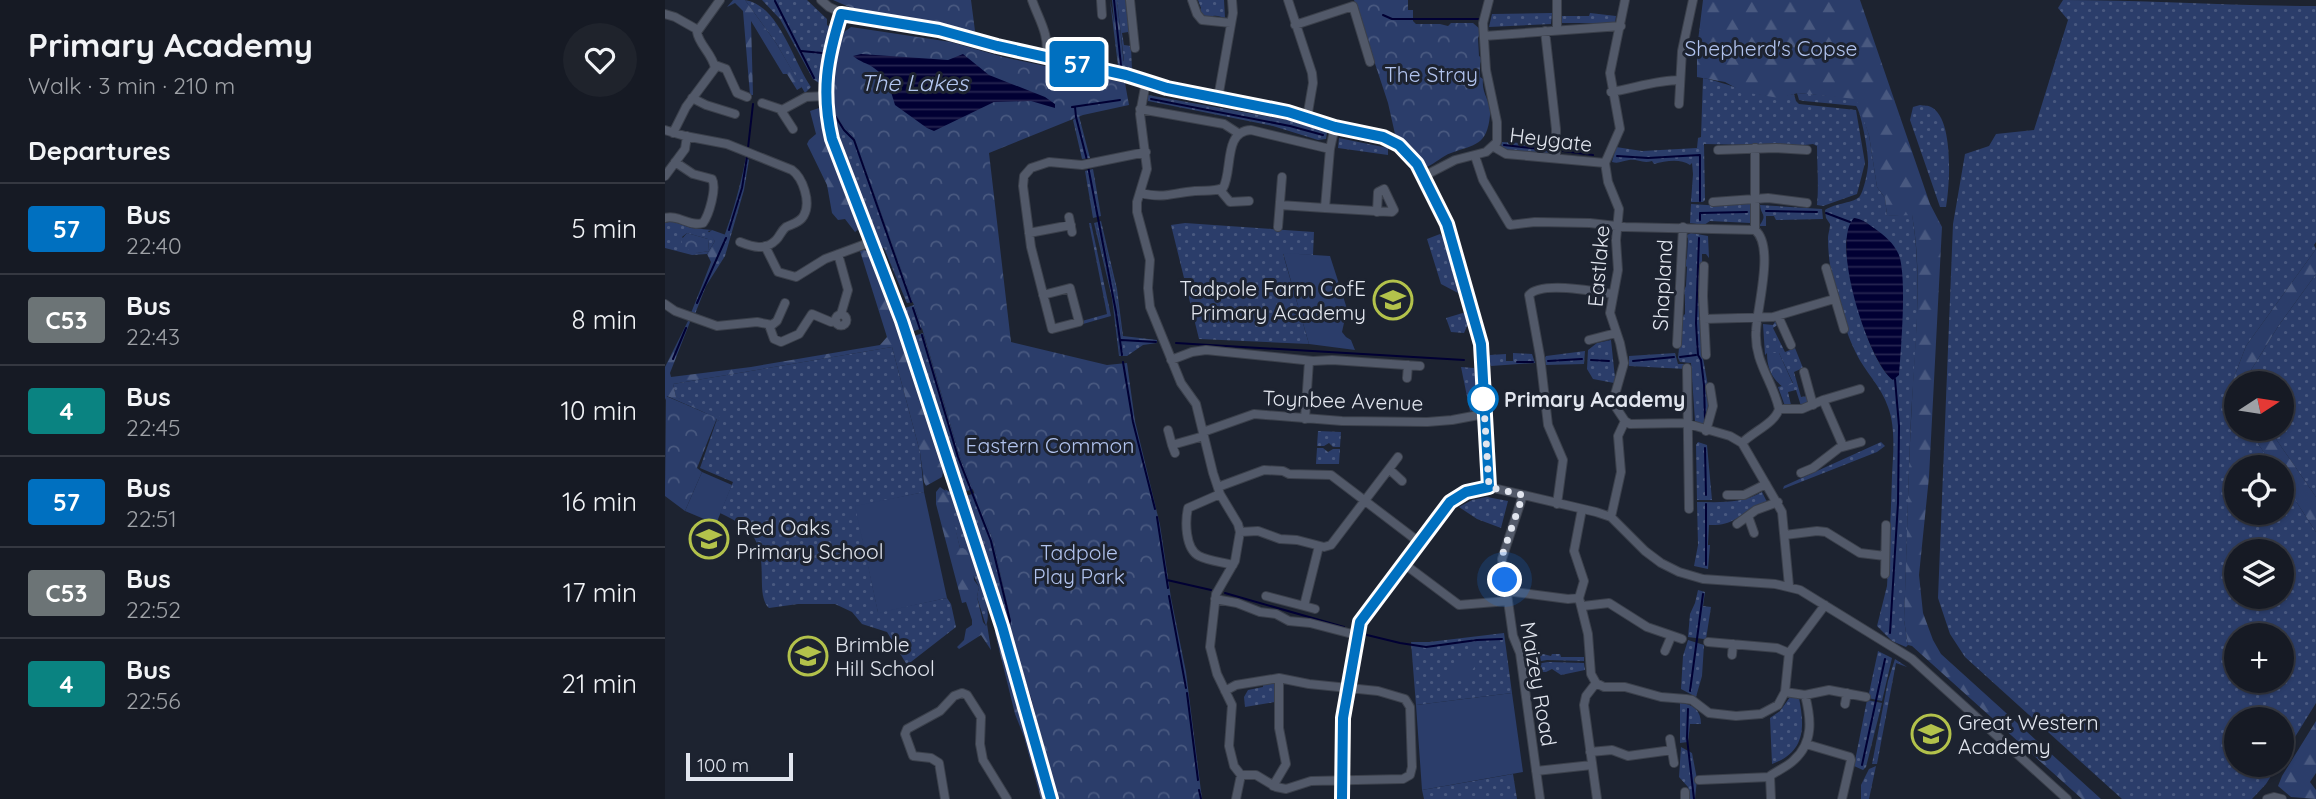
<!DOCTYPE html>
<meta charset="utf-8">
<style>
:root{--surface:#161a24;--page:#1f232c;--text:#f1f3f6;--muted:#9ea1a6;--line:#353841}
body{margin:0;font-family:Quicksand,sans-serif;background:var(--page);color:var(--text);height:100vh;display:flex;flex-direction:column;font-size:26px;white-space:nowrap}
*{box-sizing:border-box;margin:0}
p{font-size:23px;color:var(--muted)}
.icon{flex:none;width:38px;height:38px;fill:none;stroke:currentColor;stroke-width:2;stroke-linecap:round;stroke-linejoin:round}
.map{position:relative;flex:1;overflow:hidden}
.side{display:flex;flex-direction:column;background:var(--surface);width:665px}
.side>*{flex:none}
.badge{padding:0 14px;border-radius:5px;font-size:24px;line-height:46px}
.needle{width:46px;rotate:78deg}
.buttons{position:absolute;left:1559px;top:371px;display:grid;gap:14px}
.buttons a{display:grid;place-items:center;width:70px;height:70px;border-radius:50%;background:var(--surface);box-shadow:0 2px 5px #0004,0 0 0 2px var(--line);font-size:35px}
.scale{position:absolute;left:21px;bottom:18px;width:107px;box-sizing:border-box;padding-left:7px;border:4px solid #e1e5ee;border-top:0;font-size:19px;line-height:24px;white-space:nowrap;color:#e1e5ee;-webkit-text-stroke:5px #1d2330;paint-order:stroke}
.you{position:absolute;width:35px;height:35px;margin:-18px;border:5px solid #fff;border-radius:50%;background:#1a73e8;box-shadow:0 0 0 10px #1a73e833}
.map>.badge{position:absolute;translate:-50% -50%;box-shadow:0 0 0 4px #fff}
h2{padding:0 28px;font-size:26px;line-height:63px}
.round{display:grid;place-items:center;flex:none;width:74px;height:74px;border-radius:37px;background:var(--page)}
.headline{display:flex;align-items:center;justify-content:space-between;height:119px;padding:0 28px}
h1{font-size:33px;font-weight:800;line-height:52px}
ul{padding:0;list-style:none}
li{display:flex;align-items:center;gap:21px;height:91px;padding:0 28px;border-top:2px solid var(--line)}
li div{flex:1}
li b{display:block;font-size:26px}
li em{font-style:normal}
li .badge{min-width:77px;font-weight:700;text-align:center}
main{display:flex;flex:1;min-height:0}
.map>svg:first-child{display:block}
.grass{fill:url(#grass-dots);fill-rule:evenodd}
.forest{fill:url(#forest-firs)}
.wetland{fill:url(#wetland-marsh)}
.park{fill:url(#park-crowns)}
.garden{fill:#2b3d6a}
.water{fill:url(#water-rules)}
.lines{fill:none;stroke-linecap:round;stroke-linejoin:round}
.stream{stroke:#010033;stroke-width:2}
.minor-casing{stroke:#3b404b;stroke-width:10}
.minor{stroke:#525969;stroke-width:8}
.line-casing{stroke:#fff;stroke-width:16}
.line{stroke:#0070c0;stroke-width:10}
.walk{stroke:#e1e5ee;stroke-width:7;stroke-dasharray:0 12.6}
.stop-dot{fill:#fff;stroke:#0070c0;stroke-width:3.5}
.labels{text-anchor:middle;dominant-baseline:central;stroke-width:6;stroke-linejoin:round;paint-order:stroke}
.park-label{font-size:21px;fill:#b1c3ee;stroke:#1d2330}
.street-label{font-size:21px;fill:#e1e5ee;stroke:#1d2330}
.poi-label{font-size:21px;fill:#e1e5ee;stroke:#1d2330;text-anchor:start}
.stop-label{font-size:21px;font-weight:bold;fill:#e1e5ee;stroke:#1d2330;text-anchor:start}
.water-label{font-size:23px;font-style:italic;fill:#b3c6f0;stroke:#1d2330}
</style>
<main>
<section class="side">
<div class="headline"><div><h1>Primary Academy</h1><p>Walk · 3 min · 210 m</p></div><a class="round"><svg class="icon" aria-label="heart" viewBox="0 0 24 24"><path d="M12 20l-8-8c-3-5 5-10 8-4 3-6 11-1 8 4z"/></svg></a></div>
<h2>Departures</h2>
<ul>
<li><span class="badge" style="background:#0070c0;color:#fff">57</span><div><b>Bus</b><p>22:40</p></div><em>5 min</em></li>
<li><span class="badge" style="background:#6c7476;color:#fff">C53</span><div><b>Bus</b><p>22:43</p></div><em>8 min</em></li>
<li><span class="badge" style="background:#0a8381;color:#fff">4</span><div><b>Bus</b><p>22:45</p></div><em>10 min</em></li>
<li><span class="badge" style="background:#0070c0;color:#fff">57</span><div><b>Bus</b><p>22:51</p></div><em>16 min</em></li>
<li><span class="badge" style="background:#6c7476;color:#fff">C53</span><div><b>Bus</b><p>22:52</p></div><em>17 min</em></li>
<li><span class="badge" style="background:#0a8381;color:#fff">4</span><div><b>Bus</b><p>22:56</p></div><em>21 min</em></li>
</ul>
</section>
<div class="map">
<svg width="1651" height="799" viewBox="0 0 1651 799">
<defs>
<pattern id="grass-dots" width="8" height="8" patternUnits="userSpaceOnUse" patternTransform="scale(1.75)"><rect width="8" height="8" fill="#2b3d6a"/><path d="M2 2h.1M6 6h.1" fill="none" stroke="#495980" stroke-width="1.8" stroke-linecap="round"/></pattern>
<pattern id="forest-firs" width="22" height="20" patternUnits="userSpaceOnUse" patternTransform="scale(1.75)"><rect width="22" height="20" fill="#2b3d6a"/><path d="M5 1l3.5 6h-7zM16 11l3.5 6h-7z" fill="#495980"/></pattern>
<pattern id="wetland-marsh" width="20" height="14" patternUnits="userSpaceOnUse" patternTransform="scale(1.75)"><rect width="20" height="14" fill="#2b3d6a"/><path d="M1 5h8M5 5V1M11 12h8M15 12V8" fill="none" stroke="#495980"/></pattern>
<pattern id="park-crowns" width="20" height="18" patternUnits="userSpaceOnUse" patternTransform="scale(1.75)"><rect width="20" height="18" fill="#2b3d6a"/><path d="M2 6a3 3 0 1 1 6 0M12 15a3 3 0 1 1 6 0" fill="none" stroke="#495980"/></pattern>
<pattern id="water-rules" width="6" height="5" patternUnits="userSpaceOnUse" patternTransform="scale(1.75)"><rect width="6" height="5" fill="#010033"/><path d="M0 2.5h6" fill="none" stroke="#262551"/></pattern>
</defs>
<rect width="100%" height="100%" fill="#1d2330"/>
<!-- grass -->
<path class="grass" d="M80,0C114,5 128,62 146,87L140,93L111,43Z
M97,0H142L162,19V25L167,28L158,56L154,83L148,79L115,19Z
M445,0L451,33L453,63L459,61L452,0H462L466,40L463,32L457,33L459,45L466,46L467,70L453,66Z
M533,0H559L560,18C557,18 553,15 548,16C540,16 540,20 534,12L536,8Z
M1398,0C1482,0 1566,6 1651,6V242L1649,245L1651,249L1581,346L1562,396L1571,411L1572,429H1583L1609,467H1572V513H1617V480L1651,532V703L1617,758V719H1572V765H1613L1601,784L1587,799H1457L1300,657L1285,634L1273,598L1288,224L1300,154L1324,146L1331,134L1369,130L1403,20L1393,8ZM1572,551H1617V597H1572ZM1572,635H1617V681H1572Z
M195,10L269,21L296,32L270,25L194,15Z
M887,13L886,24L824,27L827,14Z
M925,13L951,16L950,23H896L897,16H924Z
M1038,78C1069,84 1096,102 1129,94L1131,101L1134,104L1191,110L1200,163L1192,194L1158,206L1152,205C1154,185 1152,166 1152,146L1148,144L1133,146L1039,144L1040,200L1038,202H1026L1028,174L1027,163L1025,165C1015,158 1000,161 989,164L987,161C978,164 973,159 964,160C957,161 954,164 947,162L951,147L977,151L1032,148L1033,138L1036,137Z
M164,88C171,95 168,106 172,116C177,126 185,130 190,140L248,302L242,303L241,301L219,248L212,249L170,137Z
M1132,93L1192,98L1204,135L1212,187L1220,198L1222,216L1247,214C1258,281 1250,350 1246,417C1243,484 1242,552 1239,620L1243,645L1241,647L1227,641L1212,626L1222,586L1223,567C1225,537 1226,507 1227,476C1228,454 1231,428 1223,407C1216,386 1200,372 1191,353C1176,322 1163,274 1163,239C1163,233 1165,230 1165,224L1161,218L1160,210C1170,203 1190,203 1195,196C1199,190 1203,171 1203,164C1204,155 1196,111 1191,106L1139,101L1134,100ZM1189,218L1202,223L1236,266L1237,326L1228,380C1203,361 1182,276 1181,245C1181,236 1186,227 1189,218Z
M483,95L623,120L662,132L661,139L653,140L608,126L483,101Z
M1255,105C1259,106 1263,105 1266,107C1289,118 1285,185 1281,207H1275L1245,120L1248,107Z
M414,116L425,158L417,159L408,120Z
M674,138L723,148V155L673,148Z
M889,141L888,152L883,155L839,150L836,145L837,142L879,144Z
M81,157L84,160L79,190L60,256L41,286L30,314L26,313L34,293H37C56,248 72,205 81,157Z
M428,169L436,216L428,218L420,171Z
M1067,203L1087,204L1085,223L1045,221L1039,225L1025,223L1026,204L1057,206Z
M1095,205L1157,209L1158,219L1111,220L1109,216H1101V226H1094C1103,214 1096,216 1095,205Z
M7,221L26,228L47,230L43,231L50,241L42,254L27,255L0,248V223ZM22,233L43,239L44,251L32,253L17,237Z
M436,221L452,289L458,336L492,340V343L478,345L462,356H454L447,298L429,223ZM431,223H435L450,288L457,338L491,340L458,343L455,355L449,304Z
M424,223H426L446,316L418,324L417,321L442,314Z
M520,223L649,232L648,255L618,254L644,344L534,339L506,225Z
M1026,233L1043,236L1044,258L1041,254H1037L1038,358L1046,403L1041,426L1030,421L1026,363L1015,362L1013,358L1017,317L1020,314V295L1018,292L1021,286L1022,267L1019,264L1022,258L1023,238L1020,236Z
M775,234L781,240V247L793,293L776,284L762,239Z
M202,251L206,255L237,333L279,468L277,477L278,472L232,331Z
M216,251L240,308L249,305L257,328L247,332L243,330L213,252Z
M1651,274V497L1604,429H1617V383H1583V375L1614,325Z
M801,312L804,322L799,333L786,332L781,318Z
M1111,320L1114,324L1108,328L1120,352L1130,348L1138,368L1129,372L1136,397L1143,396L1145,404L1136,406L1131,390L1123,392L1126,405L1131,404V407L1120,406L1113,387L1128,383L1114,353H1102L1100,355L1098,324L1108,325Z
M258,333L295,457L308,489L296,493L248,343L249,336Z
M946,340L950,378L949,383L928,379L922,369L923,350L932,343Z
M227,347L255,452L259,492L191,507L213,612L282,598L286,604L291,627L242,665L222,632L197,624L187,612L170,604H133L104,608C88,593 109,549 79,527C72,521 63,517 55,513L68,482L35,468L51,422L54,420L11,397L8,384Z
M920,351L919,364L880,365L879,359L881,356Z
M848,353L867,354L870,363L826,366L823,360L825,355L841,354V361H848Z
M1010,353L1013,364H1022L1025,367L1028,420H1025L1021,369L964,366V356Z
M796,367L809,368L814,406L811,410L805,411Z
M653,431L676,432L675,447H668L664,443L659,446H652Z
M1033,442L1042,445L1047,500H1032L1031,445Z
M1216,442L1220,446L1212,452L1118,489L1119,486Z
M652,448H658L663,452L668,449H675L674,464H651Z
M280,489L285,492L291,501L320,585C319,600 326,612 321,626L312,597L314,587L295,548Z
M1097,492L1102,502C1075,510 1074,526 1044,525L1043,545H1045L1043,569L1029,566L1033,545L1032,502C1055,502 1076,504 1097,492Z
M310,493L328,540L346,622L344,630L363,694L366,697L393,799H389L338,617L298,497Z
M822,497L843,501L836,528L812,519L794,507L807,500Z
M1033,590L1040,592L1038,606L1046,607L1041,639H1039L1023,637L1025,614L1030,603Z
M839,633L847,693L751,705L746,642H764Z
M1023,640L1039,645L1037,676L1031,697L1016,689L1018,656Z
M1213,651L1227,658L1217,701L1203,698Z
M878,654L886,656L887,654H895L896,657H919V661L882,660L860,664L859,658Z
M1230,659L1242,667L1231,663L1212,764H1207L1223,681Z
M883,662L919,663L920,670L896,675L887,669L881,672L861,671L860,666Z
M598,682H610V702L580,707L579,697L583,690L598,687Z
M1125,697L1134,698C1140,728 1140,752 1107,764L1105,718L1115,711Z
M1202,700L1217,703L1201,767L1198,770L1189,766Z
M1015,703C1028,704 1036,710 1036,724H1025L1023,742L1015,743Z
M1016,747L1027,753L1032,779L1030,799H1025L1023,787L1014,777Z
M1211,766L1204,799H1196V785L1204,769Z
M848,774L852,799H759L757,790Z"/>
<!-- forest -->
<path class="forest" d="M68,0H80L111,43L137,87L132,90L122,74H118L86,21L88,95H85L78,11L70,3L62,7Z
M447,0H452L459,65L453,63Z
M1038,0H1195L1265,204L1277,227L1264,477L1254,575L1258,613L1268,640L1276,654L1436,799H1417L1247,646L1243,645L1239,620C1242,547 1243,474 1247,401C1250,339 1258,276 1247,215L1222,216L1220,198L1212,187L1204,135L1191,99L1133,93L1114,98L1078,92L1060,82L1032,77V49Z
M154,108L180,195L195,228L190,232L180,219L173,220L167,213L162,185L142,144L144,140L151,134L145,111Z
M47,230L61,235L37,294L34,293L46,262L42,254L50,241L43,233Z
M196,249L202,251L232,331L278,472L277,477L261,486L259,482L255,452L227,347L8,384L11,397L54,414V420L51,422L52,418L2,396L0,400V367L24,319L25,322L5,373L6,377L86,367L215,345L222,337L195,251Z
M1651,249V274L1614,325L1583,375V383H1572L1571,411L1562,396L1581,346Z
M1583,429H1604L1651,497V532L1617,480V467H1609Z
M275,487L282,492L295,548L307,551L309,580L314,587L312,597L318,622L321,626L322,624L326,650L316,635L294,649L292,647L299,640L301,629L307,625V620L301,602L297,603L271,504V492Z
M331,624L333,626L382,799H376L359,737L350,714L330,633Z
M1651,721V773L1645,782L1651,790V799L1626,797L1613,786L1617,776Z"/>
<!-- wetland -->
<path class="wetland" d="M431,223H435L450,288L457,337L491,340V342L458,343V355H455L449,304Z"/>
<!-- park -->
<path class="park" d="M168,0H306L310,31L306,35L269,21L191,10Z
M689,0H743V10H748V21L751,24H775L783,26L786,23H808L816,30L813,38L814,56L817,58L815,64V77L818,79C816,94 827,102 825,115C822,146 810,144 786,153C777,156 771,163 762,167L746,146L730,134L723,103Z
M186,27L286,42L338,57L460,83L464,105L418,115L324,153L346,342L442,365L462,363L470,421L495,525L506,598L521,672L537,799H393L366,698L363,694L344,630L346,622L328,540L295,457L256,325L190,140C185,130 175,125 171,114C163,90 171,55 179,32Z
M22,233L43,239L44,251L32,253L19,248L16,240Z
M1102,353H1114L1128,384L1118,387C1106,378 1102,367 1102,353Z
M1,396L52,418L32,468L37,472L20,511L0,496Z
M798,657L804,660L810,666L803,677L792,681L785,678L790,659Z"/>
<!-- garden -->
<path class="garden" d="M618,253L665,256L685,318L679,323L677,332L681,337L686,340L690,350L644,344Z
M37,472L67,485L51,524L20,511Z
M259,492L282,598L213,613L190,506Z
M403,549H410L413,556L421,561L415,573L407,578L397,574L392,567L395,555Z
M847,693L858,772L757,790L751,705Z"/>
<!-- water -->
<path class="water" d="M196,54L283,60L298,54L324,75L380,97L390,104V108L366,101L329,102L269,131L262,128L230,105C226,91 222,77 209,68C202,63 195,62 188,56Z
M1189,218C1197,219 1202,223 1209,228C1219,235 1229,243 1234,255C1242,278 1236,349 1234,375L1228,380C1203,361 1165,242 1189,218Z"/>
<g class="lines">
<!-- stream -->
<path class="stream" d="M449,0L456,65
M110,1L149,78
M718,15L727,19H813
M136,51L157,53
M486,99L625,126L658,135
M407,107L455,100
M410,107L411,117L422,160
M169,114L179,130L189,140L246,302
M839,145L885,150
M83,148L88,104
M898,151L928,155
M952,156L983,158L1035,155V201
M423,166L451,312L457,355
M1101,211L1152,212
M1161,213L1185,222
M1035,220V213L1082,212
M64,230L77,188L82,157
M1034,238L1031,323L1033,355L1036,360L1039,385L1040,420
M32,303L61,238
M248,308L255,329
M257,335L293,457L326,541L345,621L343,629L365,698L391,799
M456,340L491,342
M511,343L799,360
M1015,357L1031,355
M8,359L21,328
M926,360L944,361
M883,361L917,359
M968,361L1009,357
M458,362L468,422L490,509
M852,362H868
M1040,448L1041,495
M492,517L503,588
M1041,565V504
M502,580L546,590
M560,593L679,627
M504,596L521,688
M1225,633L1233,503L1234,426L1230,379
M702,635L735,643L761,647L812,640L837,639
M1025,691L1038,594
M522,693L533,780
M1023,709L1022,738L1029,799
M1197,765L1220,659
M534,790L536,799"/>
<defs>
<path id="minor" d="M156,0L164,7L184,16L274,30L332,46L446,72L502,88L623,112L670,126L718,137L734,145L752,164L782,224L814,338L824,487
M367,0C374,20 385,35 381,57
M436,0L437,15
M465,0L470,48
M527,0L532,14L537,20L566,23
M623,0L647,73L648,83L642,118
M960,0L945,73L955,129L940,163L943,182L954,209L951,240L953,270L945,313L955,343L959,363L949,398L950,406L960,421L965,424L1020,423L1065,436L1077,443L1117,512L1124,586
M0,14L10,17L33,30
M176,14C162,59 156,92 167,139L237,321L332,610L386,799
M630,25L688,6L705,62
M892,30V0
M880,31L891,129V158
M819,36L956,26
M50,65L61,69L72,93L82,97
M481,82L475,114L482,169L472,202V212L485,260L483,288L485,307L516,383L531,404L548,473L555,494L573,524L575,532L570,561L551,594L545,647L552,674L567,705L564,746L569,766L576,775H591L611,787L621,789L646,781L738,779L745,775L747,767L745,707L740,699L713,691L644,684L614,678L571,685L560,691
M946,92C970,88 992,80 1015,80
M27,98L41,105L70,114
M553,98L568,13L567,0
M97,103L115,109L128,129
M1014,104L1017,51L1028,0
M475,109L559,124L573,133
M117,110L141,97L160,96
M0,130L20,136L62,144L127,170C138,178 146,202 139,215C136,222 127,224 121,227C116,231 115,236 111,240C100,251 88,247 75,242
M8,133L21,107L50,68C47,53 34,45 32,32L55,0
M829,147L841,154L940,163
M1053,150L1111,148L1142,150
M810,156L818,180L845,225L870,222L925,223L960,227L1090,230C1110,246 1092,307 1091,331C1089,362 1108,381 1114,409C1110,423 1089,431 1077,443
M0,176L20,149L22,136
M759,176L790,160L821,152L832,142V122L821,70L818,23L824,0
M555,190L565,202L584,201
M475,193C500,199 506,193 530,191C540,190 548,192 558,188C568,171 558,131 586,130L665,149
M1048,202L1103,198L1142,203
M615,205L660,208L665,149L670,126
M660,208L727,212L729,210L719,189L713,192L712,212
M404,217L407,232
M0,218C13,214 24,227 38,223C44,215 52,188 47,179L28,174L10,162
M613,227L617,177
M1090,230V148
M364,233L406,225
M100,246L113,272L131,277L160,259L206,242
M173,254L183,290L176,314
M1039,266L1038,296L1041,355
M1161,268L1179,329
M378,295L405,288L414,322L387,329L366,247L358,186L359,176L366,168L384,162L417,165L481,152
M0,304L10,311L52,326L92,322L107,325L112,321L120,303
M170.5 320a5.5 5.5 0 1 1 11 0a5.5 5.5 0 1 1-11 0Z
M1113,316L1126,345
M1039,319L1108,317L1169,299
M104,325L109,339L116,342L134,334L147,314L166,322L171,321
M924,340L951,333
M1012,344L1018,227
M506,360L527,352L541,350L648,361L667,360L755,366
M1022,368L1024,509
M1139,372L1148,405
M742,378L743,365
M1158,400L1195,389
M1114,409H1137L1158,400L1178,446
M640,419L644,361
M503,430L507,445
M1041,431L1048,406L1045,387
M538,432L589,414L677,421L762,422L787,420L819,414
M510,453L507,445L539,436
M724,469L737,481
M1136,473L1148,468L1174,448L1196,442
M553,487L599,470L618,471L624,474L666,475L754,542
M555,494L523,508C520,521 520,549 534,556C544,561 557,562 568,565
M858,495L837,559L848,636L855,653L875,799
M1062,495H1079L1101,484
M892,504L898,460L883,425L875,356L864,295C876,281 929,291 947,294
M1083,516L1089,533
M946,517L956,472L953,436L960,421
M1072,524L1091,510L1113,502
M575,532L593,531L615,539L632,540L659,547L666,545L733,457
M1120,535L1152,531L1161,532L1195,553L1220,556
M738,563L794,605L843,601
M1220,574L1221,525
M841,591L903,599L914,598L919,581L909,551L917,509
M601,596L639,606
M914,598L923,634L926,674L931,683L939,687H960L996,697L1021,699L1027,700L1044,713L1071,716L1096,714L1113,705L1120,692L1124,653L1160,605
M550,599L572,603L595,612L611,614L624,621L645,623L691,635
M918,606L944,603L982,627L1017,639
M650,609L639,606L654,546
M1043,642L1112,648L1124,653
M1000,651L1006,637
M1067,655L1068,644
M931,683L921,696L919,705L932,799
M1120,692L1140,695L1164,690L1201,697
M1180,704L1182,693
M1005,739L1009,763
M1141,744L1185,757L1186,760L1177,799
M925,752L947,750L963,756L1007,750
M871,771L927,765
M1034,780L1105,777
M608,786L621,764L614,728V678
M1020,792V799
M280,799L274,763L266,758L248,756L240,734L242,729L275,711L289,696L297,693L302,695L316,717L315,744L318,760L342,799
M571,799L576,775
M677,799L678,718L686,664L695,622L785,502L801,492L824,487L931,512L946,517L980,551L996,563L1014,572L1038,579L1110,584L1135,590L1247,659L1402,799
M1106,799L1105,776C1113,770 1122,767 1129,760C1149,742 1146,718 1140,695
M1602,799L1609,797L1617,799"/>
</defs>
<!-- minor casing -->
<use href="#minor" class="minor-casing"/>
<!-- minor -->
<use href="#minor" class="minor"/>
</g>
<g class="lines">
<defs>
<path id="line" d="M386,799L337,626L237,321L167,139C156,92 162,59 176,14L274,30L332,46L461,75L502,88L623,112L670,127L718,137L734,145L752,164L782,224L816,344L824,487L801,492L785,502L695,622L678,718L677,799"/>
</defs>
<!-- line casing -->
<use href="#line" class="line-casing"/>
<!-- line -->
<use href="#line" class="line"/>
<!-- walk -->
<path class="walk" d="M818,399V390L824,487L858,495L838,553L840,580"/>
</g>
<!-- icons -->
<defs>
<symbol id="school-ring" viewBox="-11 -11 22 22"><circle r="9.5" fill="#1d2330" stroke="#b3c24b" stroke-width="1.5"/><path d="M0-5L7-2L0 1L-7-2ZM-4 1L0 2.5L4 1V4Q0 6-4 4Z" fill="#b3c24b"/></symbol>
</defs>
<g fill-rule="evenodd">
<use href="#school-ring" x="706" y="278" width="44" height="44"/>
<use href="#school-ring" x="22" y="517" width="44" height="44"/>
<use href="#school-ring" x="121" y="634" width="44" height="44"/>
<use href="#school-ring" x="1244" y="712" width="44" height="44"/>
</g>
<!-- markers -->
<circle class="stop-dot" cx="818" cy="399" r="14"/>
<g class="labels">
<!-- park labels -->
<g class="park-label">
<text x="1106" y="48">Shepherd's Copse</text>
<text x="766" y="74">The Stray</text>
<text x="385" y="445">Eastern Common</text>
<text x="414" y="552">Tadpole<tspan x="414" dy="24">Play Park</tspan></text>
</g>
<!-- street labels -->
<g class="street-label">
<text transform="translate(886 139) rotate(7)">Heygate</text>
<text transform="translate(933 266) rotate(-85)">Eastlake</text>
<text transform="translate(997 285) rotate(-87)">Shapland</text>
<text transform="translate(678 400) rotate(2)">Toynbee Avenue</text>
<text transform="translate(874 684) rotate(80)">Maizey Road</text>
</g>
<!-- poi labels -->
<g class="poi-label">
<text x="701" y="288" text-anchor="end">Tadpole Farm CofE<tspan x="701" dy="24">Primary Academy</tspan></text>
<text x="71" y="527">Red Oaks<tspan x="71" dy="24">Primary School</tspan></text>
<text x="170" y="644">Brimble<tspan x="170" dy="24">Hill School</tspan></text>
<text x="1293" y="722">Great Western<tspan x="1293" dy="24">Academy</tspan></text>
</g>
<!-- stop labels -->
<g class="stop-label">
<text x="839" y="399">Primary Academy</text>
</g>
<!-- water labels -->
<g class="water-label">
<text x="249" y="82">The Lakes</text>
</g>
</g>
</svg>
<div class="buttons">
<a><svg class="needle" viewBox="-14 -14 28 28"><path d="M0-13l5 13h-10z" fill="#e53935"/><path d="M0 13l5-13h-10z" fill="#9ea1a6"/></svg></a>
<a><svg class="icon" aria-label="locate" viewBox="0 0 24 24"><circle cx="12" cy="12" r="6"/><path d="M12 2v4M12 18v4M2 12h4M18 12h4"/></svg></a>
<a><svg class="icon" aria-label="layers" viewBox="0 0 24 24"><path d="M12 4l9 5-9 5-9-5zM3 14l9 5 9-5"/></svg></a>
<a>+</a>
<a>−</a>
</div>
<div class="scale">100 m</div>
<div class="you" style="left:840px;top:580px"></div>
<b class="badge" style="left:412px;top:64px;background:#0070c0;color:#fff">57</b>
</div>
</main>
